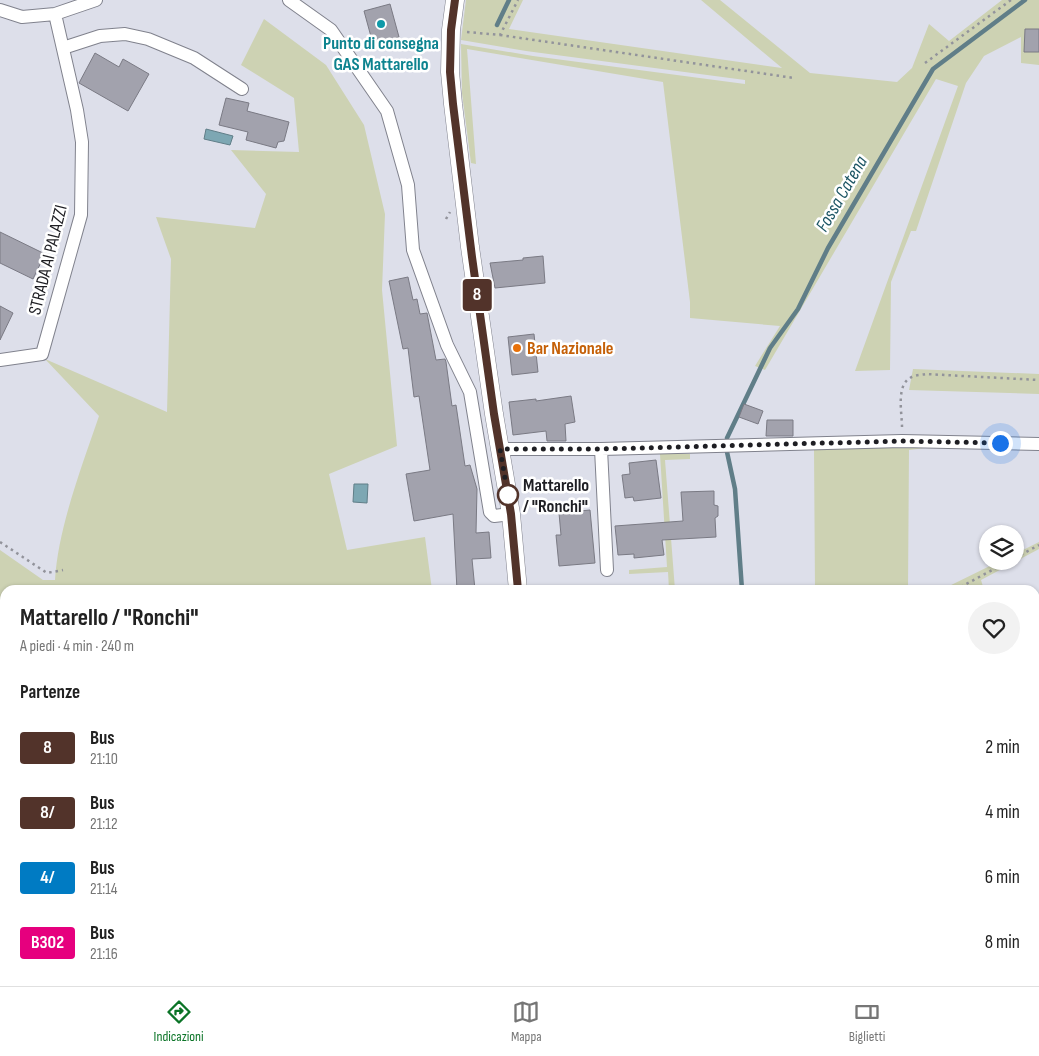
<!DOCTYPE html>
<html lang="it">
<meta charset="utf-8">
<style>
:root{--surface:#fff;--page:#f2f2f2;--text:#222;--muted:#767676;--line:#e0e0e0;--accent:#0b7427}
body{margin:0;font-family:"Sofia Sans Condensed",sans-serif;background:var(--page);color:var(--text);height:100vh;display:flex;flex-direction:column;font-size:19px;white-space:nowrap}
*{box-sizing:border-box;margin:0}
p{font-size:16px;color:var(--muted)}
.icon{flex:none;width:28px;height:28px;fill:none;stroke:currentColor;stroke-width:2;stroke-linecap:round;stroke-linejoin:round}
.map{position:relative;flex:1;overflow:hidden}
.side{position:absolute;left:0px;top:585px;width:1040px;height:401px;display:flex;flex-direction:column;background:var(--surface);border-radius:15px 15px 0 0;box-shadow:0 1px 4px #0004}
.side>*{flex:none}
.badge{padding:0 10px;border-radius:4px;font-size:18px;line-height:32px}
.buttons{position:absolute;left:979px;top:525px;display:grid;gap:10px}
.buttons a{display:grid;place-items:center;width:45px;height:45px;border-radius:50%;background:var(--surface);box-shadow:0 1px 4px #0004;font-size:25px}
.you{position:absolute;width:25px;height:25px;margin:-12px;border:4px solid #fff;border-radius:50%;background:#1a73e8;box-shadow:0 0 0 8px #1a73e833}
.map>.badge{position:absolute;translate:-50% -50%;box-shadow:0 0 0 2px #fff}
h2{padding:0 20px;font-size:19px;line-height:45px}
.round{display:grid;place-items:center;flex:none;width:52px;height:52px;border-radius:26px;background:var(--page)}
.headline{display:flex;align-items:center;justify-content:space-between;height:85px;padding:0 20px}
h1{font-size:24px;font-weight:700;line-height:38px}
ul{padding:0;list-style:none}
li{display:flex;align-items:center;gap:15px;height:65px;padding:0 20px}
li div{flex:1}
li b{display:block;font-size:19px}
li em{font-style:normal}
li .badge{min-width:55px;font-weight:700;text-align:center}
.menu{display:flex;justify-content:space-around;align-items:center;height:70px;border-top:1px solid var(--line);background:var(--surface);font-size:14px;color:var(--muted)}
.menu a{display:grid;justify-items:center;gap:2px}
.menu .selected{color:var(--accent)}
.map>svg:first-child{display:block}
.green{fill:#cdd2b3}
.water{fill:#7da7b3;stroke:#607e88}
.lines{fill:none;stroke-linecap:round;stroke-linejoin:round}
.stream{stroke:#607e88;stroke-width:4.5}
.building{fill:#a2a2ad;stroke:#7a7a84}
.minor-casing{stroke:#80828d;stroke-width:14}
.secondary-casing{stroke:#80828d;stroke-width:19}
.path{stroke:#92939b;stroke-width:2.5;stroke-dasharray:2.5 4;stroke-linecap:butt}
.minor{stroke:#fff;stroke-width:12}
.secondary{stroke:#fff;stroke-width:18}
.line-casing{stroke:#fff;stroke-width:11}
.line{stroke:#52332a;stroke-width:8}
.walk{stroke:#1e1e23;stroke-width:5;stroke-dasharray:0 9}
.culture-dot{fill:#0f9aa8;stroke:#fff;stroke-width:2}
.food-dot{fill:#e8710a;stroke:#fff;stroke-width:2}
.stop-dot{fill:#fff;stroke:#52332a;stroke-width:2.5}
.labels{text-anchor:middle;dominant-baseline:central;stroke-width:5;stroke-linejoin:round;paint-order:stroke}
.culture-label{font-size:18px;font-weight:bold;fill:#0d838f;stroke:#fff}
.street-label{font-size:18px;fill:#1e1e23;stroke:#fff}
.food-label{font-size:18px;font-weight:bold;fill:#c56008;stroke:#fff;text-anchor:start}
.stop-label{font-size:18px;font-weight:bold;fill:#1e1e23;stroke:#fff;text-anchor:start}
.water-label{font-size:19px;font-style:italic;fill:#1d5665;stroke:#fff}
</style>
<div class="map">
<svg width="1039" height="986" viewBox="0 0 1039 986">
<rect width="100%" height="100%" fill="#dddfea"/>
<!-- green -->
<path class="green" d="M466,0H523L509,29L782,68L701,0H720L810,73L897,82L912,68L929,24L949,41L1002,0H1039V65L1021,63V37L984,56L966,83L916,231H911L891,282L890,370L855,371L958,86L936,79L765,370L755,366L780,326L690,318V302L663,82L467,49L476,164L471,163L462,93L461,44L533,56L745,84V80L526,51L461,40Z
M264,19L326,65L364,125L385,214L382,290L397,446L329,474L347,550L425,537L432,590H5V697L0,703V550L43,580H55C58,528 82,466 99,416L45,359L167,412L171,259L156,217L255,228L266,194L231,150L299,152L294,98L241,65Z
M913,369L1039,374V394L909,390Z
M941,446L909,450L908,590H815L814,449Z
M660,454H690V459L665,460L675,590H669L668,572L629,574V570L667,567Z
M1039,542V549L981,580L984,590H929L940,585L941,590L1000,561H1015V554Z
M5,706V779L0,774V715Z
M9,981H432V986H6Z"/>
<!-- water -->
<path class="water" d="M206,129L233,136L230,145L204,139Z
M354,484H368L367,503L353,502Z"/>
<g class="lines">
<!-- stream -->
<path class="stream" d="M497,25L509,0
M727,438L770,348L798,309L828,248L933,69L1025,0
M727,452L735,489L742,590
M764,986L766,981"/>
</g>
<!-- building -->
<path class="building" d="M390,4L399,37L373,44L364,11Z
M1025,29H1039V52H1024Z
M95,53L119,67L123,59L149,74L128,111L79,83Z
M226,98L249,103L247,111L289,122L284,141L278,142L276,148L246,140L248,132L219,125Z
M0,232L45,254L33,279L0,263Z
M543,256L545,283L495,288L490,263L523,260V258Z
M408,277L413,300L417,299L420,314L427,313L436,360L445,359L446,362L452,406L456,405L465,466L470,465L477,489L476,533L489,532L491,558L472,559L475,590H457L453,514L414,521L406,474L430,470L419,396L414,397L408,348L403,349L389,281Z
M0,306L13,313L0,340Z
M534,334L538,372L512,375L508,337Z
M571,396L575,422L565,424L566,441H547L546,431L513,435L509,402L536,399V401Z
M744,404L763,411L758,424L739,417Z
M767,420H793V436H766Z
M656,460L661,498L634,501L633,497L625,498L622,475L630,474L629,463Z
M714,491V505L718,506V516L715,518L716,537L662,540L664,555L634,558V554L618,555L615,526L683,521L681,492Z
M590,510L595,563L559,566L556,535H561L559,513Z"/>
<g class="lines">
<defs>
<path id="minor" d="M289,0L331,30L387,111L408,185L413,250L447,345L470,392L490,512L494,516L511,514
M0,10L22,17L55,14L96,0
M63,48L100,36L125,34L148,39L194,58L242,89
M0,360L42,354L81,215L82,142L77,110L55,14
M500,449H601L902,441L1039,444
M601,449L607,570"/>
<path id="secondary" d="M455,0L451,30L450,72L453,104L470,247L494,414L511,514L518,590
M513,986L514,981"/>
</defs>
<!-- minor casing -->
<use href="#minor" class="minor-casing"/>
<!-- secondary casing -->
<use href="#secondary" class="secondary-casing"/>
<!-- path -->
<path class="path" d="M467,32L500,35L518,0
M500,35L794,78
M925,63L1011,0
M446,219L450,212
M902,427C902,413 896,386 910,378C914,375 921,375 926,374L1039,380
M0,542L47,573L63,570
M1015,558L1039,545
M955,590L1009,561
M0,709L5,701
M0,785L5,783
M0,869L5,876
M599,986V981"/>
<!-- minor -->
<use href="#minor" class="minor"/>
<!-- secondary -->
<use href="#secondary" class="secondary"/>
</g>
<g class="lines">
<defs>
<path id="line" d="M455,0L451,30L450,72L453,104L472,257L494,414L511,514L518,590"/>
</defs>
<!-- line casing -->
<use href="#line" class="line-casing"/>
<!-- line -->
<use href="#line" class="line"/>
<!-- walk -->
<path class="walk" d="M508,495L500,449H601L902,441L1000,443"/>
</g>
<!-- markers -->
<circle class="culture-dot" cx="381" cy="24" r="5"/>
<circle class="food-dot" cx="517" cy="348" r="5"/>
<circle class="stop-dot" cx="508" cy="495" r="10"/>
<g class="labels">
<!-- culture labels -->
<g class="culture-label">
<text x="381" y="43">Punto di consegna<tspan x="381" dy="21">GAS Mattarello</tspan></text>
</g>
<!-- street labels -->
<g class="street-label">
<text transform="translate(48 260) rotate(-76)">STRADA AI PALAZZI</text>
</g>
<!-- food labels -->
<g class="food-label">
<text x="527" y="348">Bar Nazionale</text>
</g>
<!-- stop labels -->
<g class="stop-label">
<text x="523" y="485">Mattarello<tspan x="523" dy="21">/ "Ronchi"</tspan></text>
</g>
<!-- water labels -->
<g class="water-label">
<text transform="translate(842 194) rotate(-60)">Fossa Catena</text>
</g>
</g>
</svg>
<div class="buttons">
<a><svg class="icon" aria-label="layers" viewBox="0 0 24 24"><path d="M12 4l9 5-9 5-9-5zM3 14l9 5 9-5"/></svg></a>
</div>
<div class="you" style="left:1000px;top:443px"></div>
<b class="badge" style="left:477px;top:295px;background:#52332a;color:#fff">8</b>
<section class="side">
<div class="headline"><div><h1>Mattarello / &quot;Ronchi&quot;</h1><p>A piedi · 4 min · 240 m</p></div><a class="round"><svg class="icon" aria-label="heart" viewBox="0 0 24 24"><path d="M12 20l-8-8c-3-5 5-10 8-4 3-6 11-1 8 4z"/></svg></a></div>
<h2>Partenze</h2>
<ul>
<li><span class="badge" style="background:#52332a;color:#fff">8</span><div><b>Bus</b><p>21:10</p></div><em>2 min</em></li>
<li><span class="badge" style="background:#52332a;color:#fff">8/</span><div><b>Bus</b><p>21:12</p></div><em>4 min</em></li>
<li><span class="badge" style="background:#007bc3;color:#fff">4/</span><div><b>Bus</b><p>21:14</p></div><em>6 min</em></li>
<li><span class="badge" style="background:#e6007e;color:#fff">B302</span><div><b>Bus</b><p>21:16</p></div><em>8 min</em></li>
</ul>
</section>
</div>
<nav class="menu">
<a class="selected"><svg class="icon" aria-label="directions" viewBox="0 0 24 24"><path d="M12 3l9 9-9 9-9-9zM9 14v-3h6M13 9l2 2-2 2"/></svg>Indicazioni</a>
<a><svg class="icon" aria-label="map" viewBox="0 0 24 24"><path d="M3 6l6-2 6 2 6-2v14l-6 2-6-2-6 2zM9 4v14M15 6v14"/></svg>Mappa</a>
<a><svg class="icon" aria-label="tickets" viewBox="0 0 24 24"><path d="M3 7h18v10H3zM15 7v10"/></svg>Biglietti</a>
</nav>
